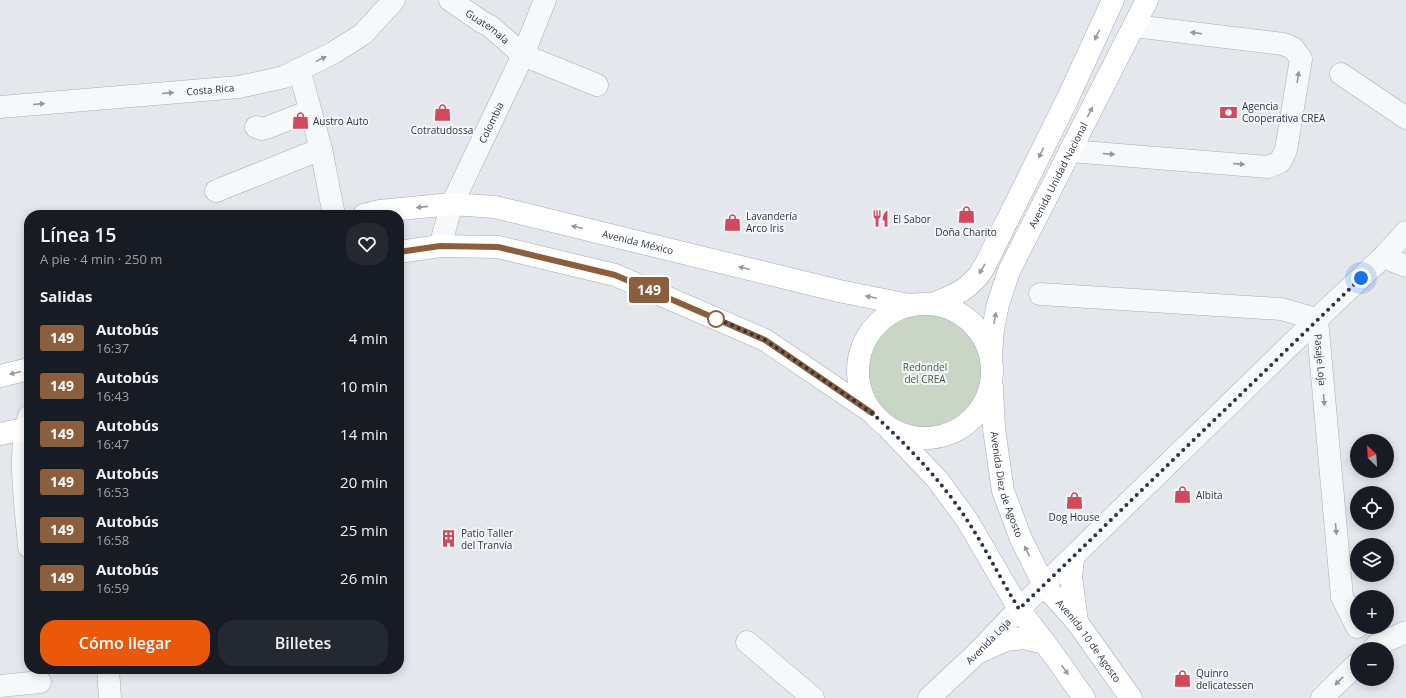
<!DOCTYPE html>
<html lang="es">
<meta charset="utf-8">
<style>
:root{--surface:#171b24;--page:#242831;--text:#f1f3f6;--muted:#9ea1a6;--accent:#ea580c}
body{margin:0;font-family:"Open Sans",sans-serif;background:var(--page);color:var(--text);height:100vh;display:flex;flex-direction:column;font-size:15px;white-space:nowrap}
*{box-sizing:border-box;margin:0}
p{font-size:13px;color:var(--muted)}
.icon{flex:none;width:22px;height:22px;fill:none;stroke:currentColor;stroke-width:2;stroke-linecap:round;stroke-linejoin:round}
.map{position:relative;flex:1;overflow:hidden}
.panel{position:absolute;left:24px;top:210px;width:380px;height:464px;display:flex;flex-direction:column;background:var(--surface);border-radius:16px;box-shadow:0 2px 10px #0003}
.panel>*{flex:none}
.badge{padding:0 8px;border-radius:3px;font-size:14px;line-height:26px}
.needle{width:26px;rotate:335deg}
.tools{position:absolute;left:1350px;top:434px;display:grid;gap:8px}
.tools a{display:grid;place-items:center;width:44px;height:44px;border-radius:50%;background:var(--surface);box-shadow:0 2px 10px #0003;font-size:20px}
.you{position:absolute;width:20px;height:20px;margin:-10px;border:3px solid #fff;border-radius:50%;background:#1a73e8;box-shadow:0 0 0 6px #1a73e833}
.map>.badge{position:absolute;translate:-50% -50%;box-shadow:0 0 0 2px #fff}
h2{padding:0 16px;font-size:15px;line-height:36px}
.round{display:grid;place-items:center;flex:none;width:42px;height:42px;border-radius:16px;background:var(--page)}
.headline{display:flex;align-items:center;justify-content:space-between;height:68px;padding:0 16px}
h1{font-size:19px;font-weight:600;line-height:30px}
.button{display:flex;gap:8px;margin-top:auto;padding:8px 16px}
.button a{flex:1;height:46px;border-radius:16px;background:var(--accent);color:#fff;font-size:16px;font-weight:600;line-height:46px;text-align:center}
.button a+a{background:var(--page);color:var(--text)}
ul{padding:0;list-style:none}
li{display:flex;align-items:center;gap:12px;height:48px;padding:0 16px}
li div{flex:1}
li b{display:block;font-size:15px}
li em{font-style:normal}
li .badge{min-width:44px;font-weight:700;text-align:center}
.map>svg:first-child{display:block}
.green{fill:#c9d6c5}
.lines{fill:none;stroke-linecap:round;stroke-linejoin:round}
.minor-casing{stroke:#a9aeb7;stroke-width:23}
.major-casing{stroke:#a3abb8;stroke-width:23}
.minor{stroke:#f7f8fa;stroke-width:22}
.major{stroke:#fff;stroke-width:22}
.oneway{fill:#9196a0}
.oneway2{fill:#959aa2}
.line-casing{stroke:#fff;stroke-width:9}
.line{stroke:#8b5e3c;stroke-width:6}
.walk{stroke:#2b3445;stroke-width:4;stroke-dasharray:0 7.2}
.stop-dot{fill:#fff;stroke:#8b5e3c;stroke-width:2}
.labels{text-anchor:middle;dominant-baseline:central;stroke-width:4;stroke-linejoin:round;paint-order:stroke}
.street-label{font-size:10px;fill:#2b3445;stroke:#f4f6f9}
.poi-label{font-size:10px;fill:#2b3445;stroke:#f4f6f9;text-anchor:start}
.park-label{font-size:10px;fill:#3f6138;stroke:#f4f6f9}
</style>
<div class="map">
<svg width="1406" height="698" viewBox="0 0 1406 698">
<rect width="100%" height="100%" fill="#e4e7ec"/>
<!-- green -->
<path class="green" d="M868 372a57 57 0 1 1 114 0a57 57 0 1 1-114 0Z"/>
<g class="lines">
<defs>
<g id="minor">
<path id="s1" d="M450,0L482,22L490,26L523,55L597,85"/>
<path d="M299,69L321,149L334,215"/>
<path d="M1341,74L1406,118"/>
<path id="s2" d="M0,107L239,87L284,77L333,53L363,34L394,0"/>
<path d="M256,127L261,129L266,128L310,111"/>
<path d="M1070,151L1268,167L1280,162L1286,150L1301,59L1293,48L1283,44L1134,26"/>
<path d="M216,191L321,149"/>
<path id="s3" d="M440,246L452,204L523,55L545,0"/>
<path d="M1383,257L1406,266"/>
<path d="M1040,294L1281,309L1317,319"/>
<path id="s4" d="M1317,319L1342,597L1357,627"/>
<path d="M29,416C17,458 26,504 29,547"/>
<path d="M747,642L813,698"/>
<path d="M1373,649L1377,645L1406,632"/>
<path d="M108,669L110,698"/>
<path d="M0,686L40,682"/>
<path id="s5" d="M929,698L977,653L1019,609L1317,319L1383,257L1406,232"/>
<path d="M1322,698L1357,664"/>
</g>
<g id="major">
<path id="s6" d="M364,215L380,211L452,204L495,207L839,291L909,305"/>
<path d="M399,252L440,246L498,247L615,275L765,340L873,413"/>
<path d="M932,304C949,298 966,291 978,276C982,271 986,264 989,257L1067,100L1113,0"/>
<circle cx="925" cy="371" r="67"/>
<path id="s7" d="M991,355L993,329L998,304L1009,271L1147,0"/>
<path d="M0,376L29,369"/>
<path id="s8" d="M992,387L994,429L1003,491L1021,539L1044,585L1077,622L1131,698"/>
<path d="M890,430L937,479L967,520L1019,609L1056,658L1084,698"/>
<path d="M0,434L29,428"/>
<path d="M1073,558L1071,577L1077,622"/>
<path d="M977,653L1006,640L1024,638L1045,643"/>
</g>
</defs>
<!-- minor casing -->
<use href="#minor" class="minor-casing"/>
<!-- major casing -->
<use href="#major" class="major-casing"/>
<!-- minor -->
<use href="#minor" class="minor"/>
<!-- major -->
<use href="#major" class="major"/>
</g>
<!-- one-way arrows -->
<defs><path id="oneway-solid" d="M-6-.8H1V-3.2L6.5 0L1 3.2V.8H-6Z"/></defs>
<g class="oneway">
<use href="#oneway-solid" transform="translate(1196 33) rotate(-173)"/>
<use href="#oneway-solid" transform="translate(321 59) rotate(-26)"/>
<use href="#oneway-solid" transform="translate(1298 77) rotate(-81)"/>
<use href="#oneway-solid" transform="translate(168 93) rotate(-5)"/>
<use href="#oneway-solid" transform="translate(39 104) rotate(-5)"/>
<use href="#oneway-solid" transform="translate(1109 154) rotate(5)"/>
<use href="#oneway-solid" transform="translate(1239 164) rotate(5)"/>
<use href="#oneway-solid" transform="translate(1324 400) rotate(85)"/>
<use href="#oneway-solid" transform="translate(1336 529) rotate(85)"/>
<use href="#oneway-solid" transform="translate(1339 681) rotate(136)"/>
</g>
<g class="oneway2">
<use href="#oneway-solid" transform="translate(1097 35) rotate(115)"/>
<use href="#oneway-solid" transform="translate(1090 112) rotate(-63)"/>
<use href="#oneway-solid" transform="translate(1041 153) rotate(116)"/>
<use href="#oneway-solid" transform="translate(422 207) rotate(174)"/>
<use href="#oneway-solid" transform="translate(577 227) rotate(-166)"/>
<use href="#oneway-solid" transform="translate(744 268) rotate(-166)"/>
<use href="#oneway-solid" transform="translate(982 269) rotate(121)"/>
<use href="#oneway-solid" transform="translate(871 297) rotate(-168)"/>
<use href="#oneway-solid" transform="translate(995 318) rotate(-79)"/>
<use href="#oneway-solid" transform="translate(15 373) rotate(166)"/>
<use href="#oneway-solid" transform="translate(1027 551) rotate(-116)"/>
<use href="#oneway-solid" transform="translate(1065 670) rotate(55)"/>
</g>
<g class="lines">
<defs>
<path id="line" d="M399,252L440,246L498,247L615,275L765,340L872,413"/>
</defs>
<!-- line casing -->
<use href="#line" class="line-casing"/>
<!-- line -->
<use href="#line" class="line"/>
<!-- walk -->
<path class="walk" d="M716,319L711,316L765,340L872,413C907,445 941,480 967,520C986,549 1001,580 1019,609L1361,278"/>
</g>
<!-- icons -->
<defs>
<symbol id="bank-bare" viewBox="-9 -9 18 18"><path d="M-6-4H6V4H-6ZM0-2.3a2.3 2.3 0 1 0 0 4.6a2.3 2.3 0 1 0 0-4.6Z" fill="#d1495b" stroke="#f4f6f9" stroke-width="2.5" paint-order="stroke"/></symbol>
<symbol id="shop-bare" viewBox="-9 -9 18 18"><path d="M-5-2.5h2.3a2.7 3.5 0 0 1 5.4 0H5L5.5 6h-11ZM-1.5-2.5h3a1.5 2.3 0 0 0-3 0Z" fill="#d1495b" stroke="#f4f6f9" stroke-width="2.5" paint-order="stroke"/></symbol>
<symbol id="restaurant-bare" viewBox="-9 -9 18 18"><path d="M-5-6h1v4h1v-4h1v4h1v-4h1v5L-1.5 .5V6h-2V.5L-5-1ZM5-6V6H3V1.5H1.5Q1.5-4 5-6Z" fill="#d1495b" stroke="#f4f6f9" stroke-width="2.5" paint-order="stroke"/></symbol>
<symbol id="building-bare" viewBox="-9 -9 18 18"><path d="M-4-6H4V6H1V3H-1V6H-4ZM-2.5-4.3h1.7v1.8h-1.7ZM.8-4.3h1.7v1.8H.8ZM-2.5-1h1.7V.8h-1.7ZM.8-1h1.7V.8H.8Z" fill="#d1495b" stroke="#f4f6f9" stroke-width="2.5" paint-order="stroke"/></symbol>
</defs>
<g fill-rule="evenodd">
<use href="#bank-bare" x="1216" y="100" width="25" height="25"/>
<use href="#shop-bare" x="430" y="100" width="25" height="25"/>
<use href="#shop-bare" x="288" y="108" width="25" height="25"/>
<use href="#shop-bare" x="954" y="202" width="25" height="25"/>
<use href="#restaurant-bare" x="868" y="206" width="25" height="25"/>
<use href="#shop-bare" x="720" y="210" width="25" height="25"/>
<use href="#shop-bare" x="1170" y="482" width="25" height="25"/>
<use href="#shop-bare" x="1062" y="488" width="25" height="25"/>
<use href="#building-bare" x="436" y="526" width="25" height="25"/>
<use href="#shop-bare" x="1170" y="666" width="25" height="25"/>
</g>
<!-- markers -->
<circle class="stop-dot" cx="716" cy="319" r="8"/>
<g class="labels">
<!-- street labels -->
<g class="street-label">
<text stroke="none"><textPath href="#s1" startOffset="46">Guatemala</textPath></text>
<text stroke="none"><textPath href="#s2" startOffset="211">Costa Rica</textPath></text>
<text stroke="none"><textPath href="#s3" startOffset="134">Colombia</textPath></text>
<text stroke="none"><textPath href="#s7" startOffset="194">Avenida Unidad Nacional</textPath></text>
<text stroke="none"><textPath href="#s6" startOffset="279">Avenida México</textPath></text>
<text stroke="none"><textPath href="#s4" startOffset="41">Pasaje Loja</textPath></text>
<text stroke="none"><textPath href="#s8" startOffset="99">Avenida Diez de Agosto</textPath></text>
<text stroke="none"><textPath href="#s8" startOffset="279">Avenida 10 de Agosto</textPath></text>
<text stroke="none"><textPath href="#s5" startOffset="82">Avenida Loja</textPath></text>
</g>
<!-- poi labels -->
<g class="poi-label">
<text x="1242" y="106">Agencia<tspan x="1242" dy="12">Cooperativa CREA</tspan></text>
<text x="313" y="121">Austro Auto</text>
<text x="442" y="130" text-anchor="middle">Cotratudossa</text>
<text x="746" y="216">Lavandería<tspan x="746" dy="12">Arco Iris</tspan></text>
<text x="893" y="219">El Sabor</text>
<text x="966" y="232" text-anchor="middle">Doña Charito</text>
<text x="1196" y="495">Albita</text>
<text x="1074" y="517" text-anchor="middle">Dog House</text>
<text x="461" y="533">Patio Taller<tspan x="461" dy="12">del Tranvía</tspan></text>
<text x="1196" y="673">Quinro<tspan x="1196" dy="12">delicatessen</tspan></text>
</g>
<!-- park labels -->
<g class="park-label">
<text x="925" y="367">Redondel<tspan x="925" dy="12">del CREA</tspan></text>
</g>
</g>
</svg>
<div class="tools">
<a><svg class="needle" viewBox="-14 -14 28 28"><path d="M0-13l5 13h-10z" fill="#e53935"/><path d="M0 13l5-13h-10z" fill="#9ea1a6"/></svg></a>
<a><svg class="icon" aria-label="locate" viewBox="0 0 24 24"><circle cx="12" cy="12" r="6"/><path d="M12 2v4M12 18v4M2 12h4M18 12h4"/></svg></a>
<a><svg class="icon" aria-label="layers" viewBox="0 0 24 24"><path d="M12 4l9 5-9 5-9-5zM3 14l9 5 9-5"/></svg></a>
<a>+</a>
<a>−</a>
</div>
<div class="you" style="left:1361px;top:278px"></div>
<b class="badge" style="left:649px;top:290px;background:#8b5e3c;color:#fff">149</b>
<section class="panel">
<div class="headline"><div><h1>Línea 15</h1><p>A pie · 4 min · 250 m</p></div><a class="round"><svg class="icon" aria-label="heart" viewBox="0 0 24 24"><path d="M12 20l-8-8c-3-5 5-10 8-4 3-6 11-1 8 4z"/></svg></a></div>
<h2>Salidas</h2>
<ul>
<li><span class="badge" style="background:#8b5e3c;color:#fff">149</span><div><b>Autobús</b><p>16:37</p></div><em>4 min</em></li>
<li><span class="badge" style="background:#8b5e3c;color:#fff">149</span><div><b>Autobús</b><p>16:43</p></div><em>10 min</em></li>
<li><span class="badge" style="background:#8b5e3c;color:#fff">149</span><div><b>Autobús</b><p>16:47</p></div><em>14 min</em></li>
<li><span class="badge" style="background:#8b5e3c;color:#fff">149</span><div><b>Autobús</b><p>16:53</p></div><em>20 min</em></li>
<li><span class="badge" style="background:#8b5e3c;color:#fff">149</span><div><b>Autobús</b><p>16:58</p></div><em>25 min</em></li>
<li><span class="badge" style="background:#8b5e3c;color:#fff">149</span><div><b>Autobús</b><p>16:59</p></div><em>26 min</em></li>
</ul>
<div class="button"><a>Cómo llegar</a><a>Billetes</a></div>
</section>
</div>
